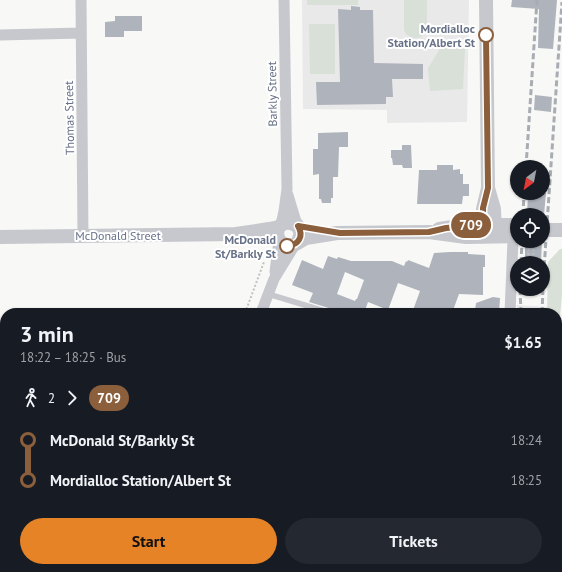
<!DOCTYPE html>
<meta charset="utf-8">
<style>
:root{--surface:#171b24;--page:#242831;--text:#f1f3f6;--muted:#9ea1a6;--accent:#e78327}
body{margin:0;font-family:"PT Sans",sans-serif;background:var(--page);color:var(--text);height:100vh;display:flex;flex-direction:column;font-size:15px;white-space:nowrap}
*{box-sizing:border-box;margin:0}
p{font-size:13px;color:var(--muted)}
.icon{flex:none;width:22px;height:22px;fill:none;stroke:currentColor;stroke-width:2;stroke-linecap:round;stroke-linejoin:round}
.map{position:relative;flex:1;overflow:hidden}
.side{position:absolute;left:0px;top:308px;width:562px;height:264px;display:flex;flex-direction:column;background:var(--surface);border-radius:16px 16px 0 0;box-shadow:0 1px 3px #0004}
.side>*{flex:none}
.badge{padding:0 8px;border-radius:13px;font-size:14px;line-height:26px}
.needle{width:26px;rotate:212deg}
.tools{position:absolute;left:510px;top:160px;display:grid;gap:8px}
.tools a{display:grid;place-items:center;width:40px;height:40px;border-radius:50%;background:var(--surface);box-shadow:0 1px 3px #0004;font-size:20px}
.map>.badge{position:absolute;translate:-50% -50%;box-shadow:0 0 0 2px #fff}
.legs{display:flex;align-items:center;gap:6px;height:44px;padding:0 20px;font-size:13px}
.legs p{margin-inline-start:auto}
.headline{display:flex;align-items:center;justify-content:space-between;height:68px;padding:0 20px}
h1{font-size:22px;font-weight:800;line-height:30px}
.primary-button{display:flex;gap:8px;margin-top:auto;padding:8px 20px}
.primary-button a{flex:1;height:46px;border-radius:24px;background:var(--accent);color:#111;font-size:16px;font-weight:800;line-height:46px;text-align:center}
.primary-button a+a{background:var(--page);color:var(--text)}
ul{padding:0 20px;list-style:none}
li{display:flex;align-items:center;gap:14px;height:40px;font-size:15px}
li i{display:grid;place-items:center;width:6px;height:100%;margin:0 5px;background:currentColor}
li i::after{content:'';width:10px;height:10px;margin:-5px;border:3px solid;border-radius:50%;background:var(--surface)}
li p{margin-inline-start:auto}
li:first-child i{background:linear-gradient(#0000 50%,currentColor 0)}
li:last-child i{background:linear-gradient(currentColor 50%,#0000 0)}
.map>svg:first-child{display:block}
.built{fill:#e9e9e9}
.green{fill:#d8e0d7}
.building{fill:#afb3bc;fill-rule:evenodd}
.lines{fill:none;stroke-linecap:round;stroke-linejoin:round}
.path{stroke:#c0c1c4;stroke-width:2;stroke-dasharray:2 2;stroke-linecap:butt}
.service{stroke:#c6c8cd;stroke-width:5.5}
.minor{stroke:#c6c8cd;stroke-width:11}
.tertiary{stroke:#c6c8cd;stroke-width:14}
.rail{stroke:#a8acb3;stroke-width:3;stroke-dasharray:6 3;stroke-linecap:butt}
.line-1-casing{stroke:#fff;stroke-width:9}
.line-1{stroke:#8b5e3c;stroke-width:6}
.stop-1-dot{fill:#fff;stroke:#8b5e3c;stroke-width:2}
.labels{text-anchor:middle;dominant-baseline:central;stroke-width:4;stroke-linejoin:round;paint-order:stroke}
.stop-label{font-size:12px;font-weight:bold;fill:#677187;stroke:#fff;text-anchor:end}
.street-label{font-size:12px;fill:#677187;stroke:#fff}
</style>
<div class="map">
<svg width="562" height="572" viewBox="0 0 562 572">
<rect width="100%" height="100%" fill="#f8f8f6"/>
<!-- built -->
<path class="built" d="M302,0H469L467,122L387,123V110L303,109Z
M517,305L547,307V313H517Z"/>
<!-- green -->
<path class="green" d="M307,0H358V5H307Z
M404,0H427V30L421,37C414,39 407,38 404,30Z
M309,24H335V74H310Z
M441,47L465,49L463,89L430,91L428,68Z
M560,249H562V295L557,349V313H547L548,262Z"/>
<!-- building -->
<path class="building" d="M512,0H557L553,49L538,48L539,9L511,7Z
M351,6L360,7V10H373L374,63L423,64V79H392L393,97H386V104L317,105L316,82H340L338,9L351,10Z
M115,16H142V31H124V37H105V22L115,21Z
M535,95L552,97L551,112L534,110Z
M348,132V147H339L338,177H333V198H331V203H322L321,199H319V174L313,175V149H318V133Z
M402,145H411L412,168H403L402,165H393L392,158H391V150H402Z
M437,165H453V170L460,169V174H463V184H469V196H463L462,204H417L419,170H437Z
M528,193H546L544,215H527Z
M525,241H542L541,263H525Z
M450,252H468V254L485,255V267H483V295L459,294L452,313H412L420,291L398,283L388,310L368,302L364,313H349L341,310L340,313H335L332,309L309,302L313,293L292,285L302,260L323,269L328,256L337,259L338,257L351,261H392L404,266L406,261L407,262L408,260L429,268L434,253ZM345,272L364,280L357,299H356L355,301L337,294Z
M493,297L500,298L499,313H482V311H475L476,303Z"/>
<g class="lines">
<!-- path -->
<path class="path" d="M528,243H542
M528,263L529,243
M533,263L534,243
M245,313L264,262
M146,572L148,567"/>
<!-- service -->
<path class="service" d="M268,294L331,313"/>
<!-- minor -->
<path class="minor" d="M81,0L83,236
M0,35L81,33
M288,195L297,225
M281,225L284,211L287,189L284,0
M275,272L279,241
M261,313L274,279L296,243
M510,313L513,240L512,237
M0,418L5,417
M0,445L5,432
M164,572L166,567
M496,572V567"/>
<!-- tertiary -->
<path class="tertiary" d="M488,188L494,209L495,234
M439,229L466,225H517
M543,230H562
M0,237L236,234L269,229L279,227
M482,237L483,209L488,188L486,0
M298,242L301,233L297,225L287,222L281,225L278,228L277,234L279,241L287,246L294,245L306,238L337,233L429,232L466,237L517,236"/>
<!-- rail -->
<path class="rail" d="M526,167L537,0
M523,215L524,193
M521,263L522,241
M543,284L562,2
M520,289L521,313
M542,313L543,289
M523,572V567
M532,572V567"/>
</g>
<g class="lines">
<defs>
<path id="line-1" d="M287,246C299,245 304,236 298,226L340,233L429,232L446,228L483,225V208L488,188L486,35"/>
</defs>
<!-- line-1 casing -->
<use href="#line-1" class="line-1-casing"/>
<!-- line-1 -->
<use href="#line-1" class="line-1"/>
</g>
<!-- markers -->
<g class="stop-1-dot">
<circle cx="486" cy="35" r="7"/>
<circle cx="287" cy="246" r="7"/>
</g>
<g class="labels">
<!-- stop labels -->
<g class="stop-label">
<text x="475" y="28">Mordialloc<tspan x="475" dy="14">Station/Albert St</tspan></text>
<text x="276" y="239">McDonald<tspan x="276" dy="14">St/Barkly St</tspan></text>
</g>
<!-- street labels -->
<g class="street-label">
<text transform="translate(272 94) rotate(-91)">Barkly Street</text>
<text transform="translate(69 118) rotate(-91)">Thomas Street</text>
<text x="118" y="235">McDonald Street</text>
</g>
</g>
</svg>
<div class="tools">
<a><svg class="needle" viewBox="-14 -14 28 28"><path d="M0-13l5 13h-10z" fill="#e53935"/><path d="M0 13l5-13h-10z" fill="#9ea1a6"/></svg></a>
<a><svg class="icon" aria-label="locate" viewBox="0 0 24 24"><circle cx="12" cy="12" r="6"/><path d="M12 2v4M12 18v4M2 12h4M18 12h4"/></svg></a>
<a><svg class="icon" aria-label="layers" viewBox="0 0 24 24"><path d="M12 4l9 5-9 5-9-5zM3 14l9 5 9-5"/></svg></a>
</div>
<b class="badge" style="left:471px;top:225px;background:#8b5e3c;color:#fff">709</b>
<section class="side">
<div class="headline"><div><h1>3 min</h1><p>18:22 – 18:25 · Bus</p></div><b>$1.65</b></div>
<div class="legs"><svg class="icon" aria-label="walk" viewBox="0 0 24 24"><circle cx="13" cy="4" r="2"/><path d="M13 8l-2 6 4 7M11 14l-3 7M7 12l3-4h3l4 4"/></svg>2<svg class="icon" aria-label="forward" viewBox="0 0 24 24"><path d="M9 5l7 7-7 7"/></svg><b class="badge" style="background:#8b5e3c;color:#fff">709</b></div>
<ul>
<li><i style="color:#8b5e3c"></i><b>McDonald St/Barkly St</b><p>18:24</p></li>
<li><i style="color:#8b5e3c"></i><b>Mordialloc Station/Albert St</b><p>18:25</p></li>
</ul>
<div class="primary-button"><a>Start</a><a>Tickets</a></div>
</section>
</div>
